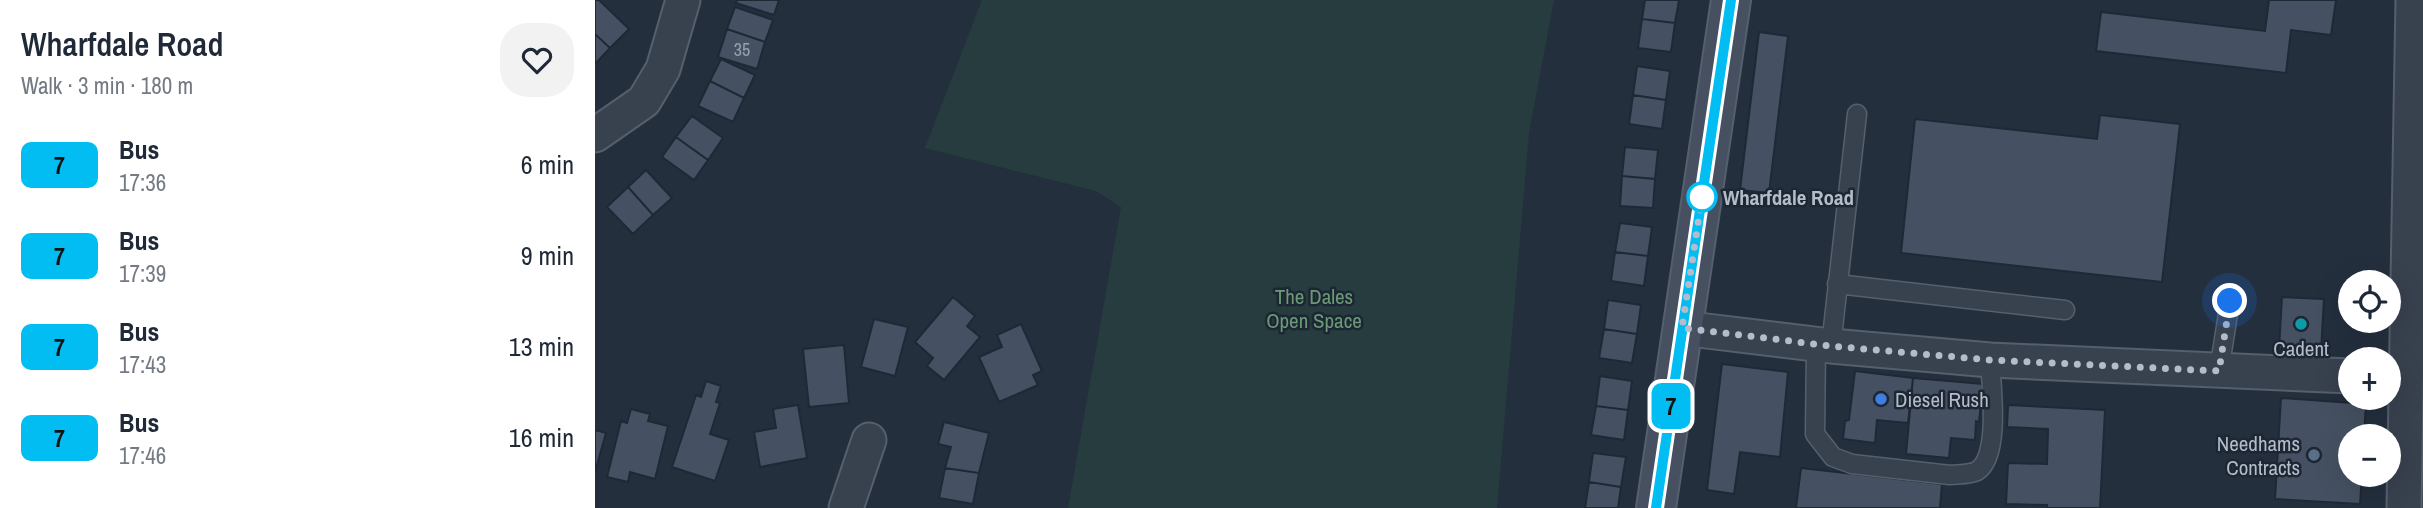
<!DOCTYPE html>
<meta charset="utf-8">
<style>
:root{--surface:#fff;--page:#f2f2f3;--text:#1f2937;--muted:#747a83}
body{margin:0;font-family:"Archivo Narrow",sans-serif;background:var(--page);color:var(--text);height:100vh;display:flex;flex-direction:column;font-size:26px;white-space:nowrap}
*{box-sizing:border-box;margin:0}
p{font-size:23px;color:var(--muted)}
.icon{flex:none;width:38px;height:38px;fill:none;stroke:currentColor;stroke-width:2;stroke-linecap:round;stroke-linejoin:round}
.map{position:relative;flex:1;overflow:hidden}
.panel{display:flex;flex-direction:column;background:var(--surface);width:595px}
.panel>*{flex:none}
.badge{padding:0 14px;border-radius:10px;font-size:24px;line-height:46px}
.tools{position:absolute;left:1743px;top:270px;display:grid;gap:14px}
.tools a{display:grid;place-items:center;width:63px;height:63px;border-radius:50%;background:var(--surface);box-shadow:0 7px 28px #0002;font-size:35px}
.you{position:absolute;width:35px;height:35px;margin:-18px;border:5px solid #fff;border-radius:50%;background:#1a73e8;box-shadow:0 0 0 10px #1a73e833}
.map>.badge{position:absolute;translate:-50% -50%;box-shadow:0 0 0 4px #fff}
.round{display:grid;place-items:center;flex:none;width:74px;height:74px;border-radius:28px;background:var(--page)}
.head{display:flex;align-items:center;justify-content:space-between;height:119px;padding:0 21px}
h1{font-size:33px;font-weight:600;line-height:52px}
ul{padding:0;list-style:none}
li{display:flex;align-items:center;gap:21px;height:91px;padding:0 21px}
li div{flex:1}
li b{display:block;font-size:26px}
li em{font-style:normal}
li .badge{min-width:77px;font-weight:700;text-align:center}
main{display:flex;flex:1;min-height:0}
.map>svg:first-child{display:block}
.green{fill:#263c3f}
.building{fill:#455162;stroke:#1f2835;stroke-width:2}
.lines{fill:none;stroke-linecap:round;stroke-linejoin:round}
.lane-casing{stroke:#565f6c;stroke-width:21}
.street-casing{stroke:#565f6c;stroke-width:37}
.secondary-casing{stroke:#565f6c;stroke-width:42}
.lane{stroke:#38414e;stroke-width:18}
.street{stroke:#38414e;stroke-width:33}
.secondary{stroke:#465061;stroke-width:38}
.line-casing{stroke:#fff;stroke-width:16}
.line{stroke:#01bdf2;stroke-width:10}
.walk{stroke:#b4bcc9;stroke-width:7;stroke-dasharray:0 12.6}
.stop-dot{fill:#fff;stroke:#01bdf2;stroke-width:3.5}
.culture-dot{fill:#0f9aa8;stroke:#1d2633;stroke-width:2.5}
.shop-dot{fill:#3f7fe0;stroke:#1d2633;stroke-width:2.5}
.service-dot{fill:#5c6f8a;stroke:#1d2633;stroke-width:2.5}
.labels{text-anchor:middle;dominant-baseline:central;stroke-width:5;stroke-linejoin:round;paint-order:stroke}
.number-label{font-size:18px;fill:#98a1af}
.stop-label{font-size:21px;font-weight:bold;fill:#b4bcc9;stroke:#1d2633;text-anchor:start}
.park-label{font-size:21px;fill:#6b9a76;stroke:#1d2633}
.poi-label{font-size:21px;fill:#b4bcc9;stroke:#1d2633}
</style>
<main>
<section class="panel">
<div class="head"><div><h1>Wharfdale Road</h1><p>Walk · 3 min · 180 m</p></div><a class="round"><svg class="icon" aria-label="heart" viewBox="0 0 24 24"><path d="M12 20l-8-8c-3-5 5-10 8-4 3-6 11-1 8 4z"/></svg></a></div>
<ul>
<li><span class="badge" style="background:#01bdf2;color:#111">7</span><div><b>Bus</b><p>17:36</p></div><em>6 min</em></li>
<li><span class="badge" style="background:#01bdf2;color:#111">7</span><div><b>Bus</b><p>17:39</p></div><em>9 min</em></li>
<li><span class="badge" style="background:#01bdf2;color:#111">7</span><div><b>Bus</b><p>17:43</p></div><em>13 min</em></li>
<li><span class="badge" style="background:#01bdf2;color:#111">7</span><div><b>Bus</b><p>17:46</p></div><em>16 min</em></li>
</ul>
</section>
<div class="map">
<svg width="1828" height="508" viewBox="0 0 1828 508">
<rect width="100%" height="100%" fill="#242f3e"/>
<!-- green -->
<path class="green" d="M387,0H959L934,133L902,508H473L526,207L501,191L330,148Z"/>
<!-- building -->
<path class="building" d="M0,0H4L34,29L15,48L0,34Z
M142,0H184L179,15L141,3Z
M1050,0H1084L1080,23L1047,19Z
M1674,0H1741L1736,35L1696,30L1691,73L1501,51L1506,12L1670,31Z
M140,7L178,20L170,42L132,29Z
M1047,19L1080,23L1076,52L1043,48Z
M132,29L170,42L162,69L123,57Z
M1164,32L1193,36L1174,193L1145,190Z
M0,34L15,48L0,64Z
M126,59L160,75L149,98L115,81Z
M1042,66L1075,71L1071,100L1038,95Z
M115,81L149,98L138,122L103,106Z
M1038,95L1071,100L1067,129L1034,124Z
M1505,115L1585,124L1567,282L1306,253L1320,119L1502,139Z
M97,116L128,138L113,160L81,137Z
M81,137L113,160L99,180L67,157Z
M1030,147L1063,150L1060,179L1027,176Z
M51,170L77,198L58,215L33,187Z
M1027,176L1060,179L1058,208L1025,206Z
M33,187L58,215L38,234L12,207Z
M1025,223L1057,227L1053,256L1020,252Z
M1020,252L1053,256L1049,286L1016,281Z
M358,297L380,316L372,326L385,337L349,380L332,366L338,358L320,342Z
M1687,297L1729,299L1726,352L1684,349Z
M1013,300L1046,305L1042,334L1009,329Z
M279,319L313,327L300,376L266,367Z
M426,324L447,371L438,375L443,385L404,402L384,357L407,347L402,335Z
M1009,329L1042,334L1037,363L1004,358Z
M249,345L254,403L214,407L208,349Z
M1127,364L1193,372L1185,457L1145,452L1139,494L1112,490Z
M1260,371L1318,378L1313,423L1282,420L1280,443L1248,439L1250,421L1254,420Z
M1005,376L1037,381L1033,410L1001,406Z
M1318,378L1388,384L1384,422L1381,421L1380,440L1356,438L1354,458L1311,454Z
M111,381L126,386L121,402L125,403L115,434L134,440L120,481L77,467L101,395L106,397Z
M1686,398L1771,404L1769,436H1755V474H1767L1765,504L1680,499Z
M203,405L212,458L165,467L159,432L181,428L178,409Z
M1413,405L1510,410L1505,508H1452V505L1411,504L1413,463L1452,464L1453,429L1412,427Z
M1001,406L1033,410L1029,440L996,435Z
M36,409L55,414L53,421L73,426L60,479L35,472L33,482L12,477L26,421L32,423Z
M349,422L394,433L384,473L350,468L356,447L343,444Z
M0,430L11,433L0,472Z
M998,453L1031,457L1026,487L994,482Z
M350,468L384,473L378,504L344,498Z
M1206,468L1347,484L1345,508H1201Z
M994,482L1026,487L1023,508H990Z"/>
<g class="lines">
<defs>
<path id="lane" d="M1242,284L1470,310
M1221,344L1220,434L1238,457L1257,464L1355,475C1363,474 1374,475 1382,471C1406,456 1396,384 1395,360
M1236,346L1262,114
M1624,371L1635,301"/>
<path id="street" d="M0,135L49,101L68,69L88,0
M1087,328L1236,346L1395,360L1755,376
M251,508L274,440
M1809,508L1818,0"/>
<path id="secondary" d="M1061,508L1136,0"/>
</defs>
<!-- lane casing -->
<use href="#lane" class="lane-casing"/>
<!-- street casing -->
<use href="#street" class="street-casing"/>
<!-- secondary casing -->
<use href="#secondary" class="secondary-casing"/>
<!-- lane -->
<use href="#lane" class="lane"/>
<!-- street -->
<use href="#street" class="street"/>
<!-- secondary -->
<use href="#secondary" class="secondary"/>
</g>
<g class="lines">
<defs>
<path id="line" d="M1061,508L1136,0"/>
</defs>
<!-- line casing -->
<use href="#line" class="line-casing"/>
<!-- line -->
<use href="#line" class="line"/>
<!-- walk -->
<path class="walk" d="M1107,197L1108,191L1087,328L1236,346L1395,360L1624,371L1635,301"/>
</g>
<!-- markers -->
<circle class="stop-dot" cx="1107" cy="197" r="14"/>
<circle class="culture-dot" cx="1706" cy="324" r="7"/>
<circle class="shop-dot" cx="1286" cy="399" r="7"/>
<circle class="service-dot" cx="1719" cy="455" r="7"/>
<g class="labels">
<!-- number labels -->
<g class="number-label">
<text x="147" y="49">35</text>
</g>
<!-- stop labels -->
<g class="stop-label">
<text x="1128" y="197">Wharfdale Road</text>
</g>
<!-- park labels -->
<g class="park-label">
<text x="719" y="296">The Dales<tspan x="719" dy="24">Open Space</tspan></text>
</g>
<!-- poi labels -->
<g class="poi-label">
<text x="1706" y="348">Cadent</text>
<text x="1300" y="399" text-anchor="start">Diesel Rush</text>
<text x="1705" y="443" text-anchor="end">Needhams<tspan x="1705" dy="24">Contracts</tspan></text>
</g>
</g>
</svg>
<div class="tools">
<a><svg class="icon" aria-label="locate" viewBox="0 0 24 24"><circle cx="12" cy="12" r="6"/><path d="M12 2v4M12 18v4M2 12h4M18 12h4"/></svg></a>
<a>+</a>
<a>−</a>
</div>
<div class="you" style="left:1635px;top:301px"></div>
<b class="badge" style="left:1076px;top:406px;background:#01bdf2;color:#111">7</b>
</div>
</main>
